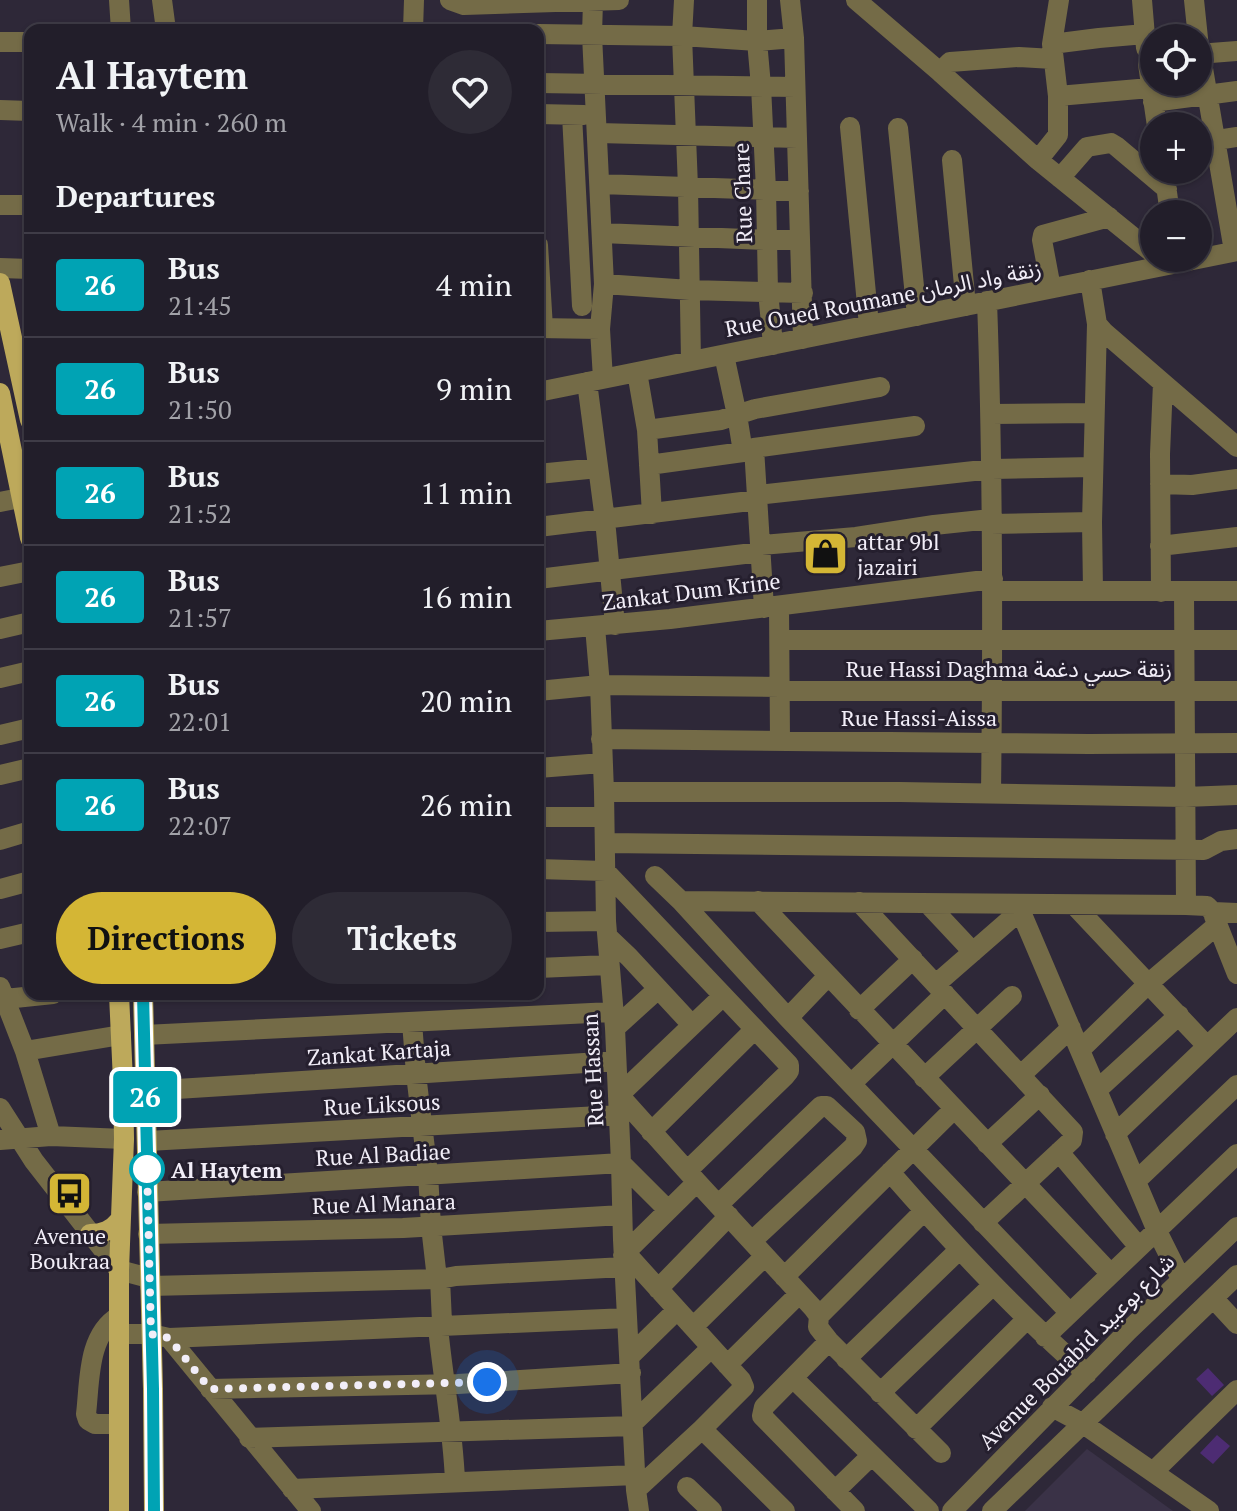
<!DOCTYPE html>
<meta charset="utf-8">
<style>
:root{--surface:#221e2a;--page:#2e2b36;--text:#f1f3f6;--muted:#a2a2a8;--line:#3f3c47;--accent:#d4b635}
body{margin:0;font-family:"PT Serif","Noto Sans Arabic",serif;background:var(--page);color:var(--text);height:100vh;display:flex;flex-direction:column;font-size:30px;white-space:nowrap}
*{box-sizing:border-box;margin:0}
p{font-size:26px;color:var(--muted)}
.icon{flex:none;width:44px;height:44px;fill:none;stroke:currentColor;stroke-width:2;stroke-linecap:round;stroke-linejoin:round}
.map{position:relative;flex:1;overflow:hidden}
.panel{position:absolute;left:24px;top:24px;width:520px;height:976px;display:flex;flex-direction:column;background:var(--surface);border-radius:16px;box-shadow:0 2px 6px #0004,0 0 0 2px var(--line)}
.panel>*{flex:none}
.badge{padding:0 16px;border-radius:6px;font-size:28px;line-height:52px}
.controls{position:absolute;left:1140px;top:24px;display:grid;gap:16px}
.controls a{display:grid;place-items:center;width:72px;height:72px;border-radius:50%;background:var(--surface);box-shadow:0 2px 6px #0004,0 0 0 2px var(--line);font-size:40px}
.you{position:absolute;width:40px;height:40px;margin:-20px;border:6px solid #fff;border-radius:50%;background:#1a73e8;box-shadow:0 0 0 12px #1a73e833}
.map>.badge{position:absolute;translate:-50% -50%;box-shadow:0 0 0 4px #fff}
h2{padding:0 32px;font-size:30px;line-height:72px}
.round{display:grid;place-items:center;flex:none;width:84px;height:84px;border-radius:42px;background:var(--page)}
.summary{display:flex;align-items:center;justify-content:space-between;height:136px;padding:0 32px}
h1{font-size:38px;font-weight:700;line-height:60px}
.action{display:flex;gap:16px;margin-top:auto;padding:16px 32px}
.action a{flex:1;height:92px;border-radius:48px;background:var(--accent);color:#111;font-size:32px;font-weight:700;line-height:92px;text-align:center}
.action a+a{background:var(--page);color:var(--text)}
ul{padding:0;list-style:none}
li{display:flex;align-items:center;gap:24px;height:104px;padding:0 32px;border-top:2px solid var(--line)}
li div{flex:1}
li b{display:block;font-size:30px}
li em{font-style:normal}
li .badge{min-width:88px;font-weight:700;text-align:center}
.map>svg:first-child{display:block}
.built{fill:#3a3247}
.building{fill:#4d2c73}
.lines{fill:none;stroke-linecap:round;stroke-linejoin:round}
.minor{stroke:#746b47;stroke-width:20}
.major{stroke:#bda95b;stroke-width:20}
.line-casing{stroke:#fff;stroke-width:18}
.line{stroke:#00a3b4;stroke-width:12}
.walk{stroke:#f2eef8;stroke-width:8;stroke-dasharray:0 14.4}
.stop-dot{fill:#fff;stroke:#00a3b4;stroke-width:4}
.labels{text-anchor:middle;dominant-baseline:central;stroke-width:6;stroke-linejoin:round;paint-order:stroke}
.street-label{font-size:22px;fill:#f2eef8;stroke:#251f2e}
.poi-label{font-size:22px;fill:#f2eef8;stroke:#251f2e;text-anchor:start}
.stop-label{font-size:22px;font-weight:bold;fill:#f2eef8;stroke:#251f2e;text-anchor:start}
</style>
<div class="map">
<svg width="1237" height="1511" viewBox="0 0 1237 1511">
<rect width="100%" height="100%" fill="#2e2838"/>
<!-- built -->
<path class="built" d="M1087,1449L1173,1511H1025Z"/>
<!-- building -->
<path class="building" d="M1208,1368L1224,1385L1212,1396L1196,1379Z
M1217,1435L1230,1446L1213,1464L1200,1453Z"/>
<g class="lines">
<!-- minor -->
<path class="minor" d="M119,0L121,30
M162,0L166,30
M450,0L464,5L619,0
M684,0L682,36L688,187L691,361
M757,0V41L761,86L766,190L768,291L773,345
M790,0L794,38L803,339
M856,0L940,72L1038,160L1154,254
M1142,0L1146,48
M1194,0L1198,38
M593,1L592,35L604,284L600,329L603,379
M413,30L414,0
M538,34L682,36L757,41L794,38
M1198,39L1234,251
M0,42H30
M1052,44L1099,38L1145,34
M1198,54L1237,51
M1154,63L1148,64L1157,126
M940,72L950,62L1019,57L1053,59
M538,83L795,87
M1058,96L1150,88
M1153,102L1237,91
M0,110L30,111
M538,114L584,115
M572,115L582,306
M850,127L869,325
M898,128L917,316
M598,133L797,138
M1198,143L1237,137
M952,160L966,306
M1038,160L1058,135V96L1052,44L1059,0
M1060,178L1087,147L1111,143L1116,146L1167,189
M1165,178L1170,214
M600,184L799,191
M0,205H30
M602,233L767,240H799
M538,245L543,328
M0,268L30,269
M1090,280L1097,324L1104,332L1237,447
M604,284L690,290L803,293
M1051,288L1042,240L1043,235L1109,217
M987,301C993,465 993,629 991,793
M538,328L600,329
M724,355L737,415L743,452
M637,372L647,430L652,514
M587,382L605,520L615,625
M538,392L1237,251
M991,414L1094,413
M647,430L721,420L755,409L880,387
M754,448L764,608
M649,465L743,452L754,448L915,426
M538,474L598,468
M1160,484L1192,485L1237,479
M758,495L992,469L1093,467
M0,502L30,496
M991,524L1092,522
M538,527L758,500
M761,545L856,537L934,525L991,519
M1160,546L1237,537
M0,577L30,571
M538,579L761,552
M993,591H1237
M1093,591L1092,522L1097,324
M1161,592L1160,454L1163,383
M1184,592L1186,905
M779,606L780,740
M595,627L600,685L604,792L606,921L615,1028L621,1163L623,1240L636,1490L639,1511
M0,629L30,622
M538,631L670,619L993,579
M780,640H1237
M0,678L30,671
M538,691L600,685L780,687
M781,691H1237
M0,735L30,728
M601,739L1089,744L1237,743
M538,768L602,763
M0,775L30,768
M604,792H900L1185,797L1237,795
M538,817H604
M0,840L30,831
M605,843L1204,850L1221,841L1237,839
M538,869L605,871L789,1065V1071L785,1076L687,1171
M655,876L681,901L788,1018L1070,1313
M0,889L30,881
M681,901L1186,905L1207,906L1213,912L1237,913
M758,901L1111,1274
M859,902L1073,1132L1072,1140L983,1223
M928,904L973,952
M1018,905L1157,1231L1181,1279
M1074,905L1207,1046
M1214,916L1237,974
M538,922L606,921
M608,937L629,957L692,1025
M0,939L30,932
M538,968L608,965
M936,984L1021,910
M0,987L25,1051L51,1136
M5,999L53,994
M859,1010L913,959
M788,1018L828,976
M412,1022L416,1074L428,1174L431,1226L436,1270L440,1279L442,1322L438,1327C443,1379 453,1429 455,1481
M615,1028L658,989
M144,1035L612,1012
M1080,1050L1149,983L1216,926
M25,1051L121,1035
M1021,1075L1071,1028
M924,1078L1012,996
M852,1083L945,994
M1097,1090L1179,1015
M145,1091L616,1061
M619,1095L697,1182L813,1308L819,1316L818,1327L829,1341L941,1453
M618,1096L723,996
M0,1108L34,1161L119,1270L149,1278
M651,1132L755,1029
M1115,1134L1237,1018
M0,1140L51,1136L124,1139
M148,1141L618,1115
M987,1144L1040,1095
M1059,1152L1139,1247
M890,1172C952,1243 1016,1312 1087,1374
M1136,1181L1237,1085
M147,1192L621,1163L668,1210
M718,1205L821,1106H827L855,1132L857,1141L853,1147L752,1241
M148,1234L403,1228L622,1215
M625,1252L741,1380L744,1387L702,1429L636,1490
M623,1255L697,1182
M784,1277L954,1109
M150,1286L440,1279L456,1276L624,1267
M658,1289L729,1216
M1213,1298L1237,1324
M119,1316C87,1335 90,1381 86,1414L88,1420L95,1424H119
M819,1316L924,1211
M693,1327L765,1256
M119,1334H151L169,1338L311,1511
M1045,1337L1237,1154
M169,1338L627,1318
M829,1341L764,1407L762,1416L855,1511
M630,1356L677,1310
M846,1359L959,1250
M727,1365L799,1294
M793,1378L929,1511
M210,1389L458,1384L631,1373
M880,1393L993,1285
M1052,1407L1082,1423L1209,1511
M633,1423L711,1348
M702,1429L785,1511
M916,1429L1027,1319
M249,1438L633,1426
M1153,1472L1237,1390
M687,1487L712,1511
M292,1489L636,1475
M835,1491L872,1455
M952,1511L1128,1331L1237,1227
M992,1511L1237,1275"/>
<!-- major -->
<path class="major" d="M0,283L30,420
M0,393L30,538
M119,994L123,1081L124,1139L119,1270V1511
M143,994L153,1389L154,1511
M90,1234C103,1234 112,1230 120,1220"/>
</g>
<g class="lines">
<defs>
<path id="line" d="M143,994L153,1389L154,1511"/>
</defs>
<!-- line casing -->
<use href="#line" class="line-casing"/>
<!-- line -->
<use href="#line" class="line"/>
<!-- walk -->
<path class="walk" d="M147,1169V1166L151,1334L169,1338L210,1389L487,1382"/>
</g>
<!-- icons -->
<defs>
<symbol id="shop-square" viewBox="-11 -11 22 22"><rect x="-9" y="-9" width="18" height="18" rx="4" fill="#d4b635" stroke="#251f2e"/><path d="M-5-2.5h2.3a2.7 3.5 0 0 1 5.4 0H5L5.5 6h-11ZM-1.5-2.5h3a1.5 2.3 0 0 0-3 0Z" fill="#111"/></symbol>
<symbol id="bus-square" viewBox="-11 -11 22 22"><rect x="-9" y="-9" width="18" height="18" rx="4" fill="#d4b635" stroke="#251f2e"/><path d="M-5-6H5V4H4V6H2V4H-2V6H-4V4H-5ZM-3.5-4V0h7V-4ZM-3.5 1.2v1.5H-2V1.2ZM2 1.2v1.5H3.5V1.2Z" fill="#111"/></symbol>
</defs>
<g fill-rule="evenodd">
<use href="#shop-square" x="800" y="528" width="51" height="51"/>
<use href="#bus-square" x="44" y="1168" width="51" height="51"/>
</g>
<!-- markers -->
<circle class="stop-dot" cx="147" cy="1169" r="16"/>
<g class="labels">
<!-- street labels -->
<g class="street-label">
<text transform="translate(742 193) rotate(-92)">Rue Chare</text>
<text transform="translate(883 298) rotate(-11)">Rue Oued Roumane زنقة واد الرمان</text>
<text transform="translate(691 591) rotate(-7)">Zankat Dum Krine</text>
<text x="1009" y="668">Rue Hassi Daghma زنقة حسي دغمة</text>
<text x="919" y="717">Rue Hassi-Aissa</text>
<text transform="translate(379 1052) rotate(-4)">Zankat Kartaja</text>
<text transform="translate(592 1070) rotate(-93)">Rue Hassan</text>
<text transform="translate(382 1104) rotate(-3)">Rue Liksous</text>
<text transform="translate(383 1154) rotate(-3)">Rue Al Badiae</text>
<text transform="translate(384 1203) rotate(-2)">Rue Al Manara</text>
<text transform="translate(1076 1351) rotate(-45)">Avenue Bouabid شارع بوعبيد</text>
</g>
<!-- poi labels -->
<g class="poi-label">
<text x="857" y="541">attar 9bl<tspan x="857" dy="25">jazairi</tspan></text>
<text x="70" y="1235" text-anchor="middle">Avenue<tspan x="70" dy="25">Boukraa</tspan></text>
</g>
<!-- stop labels -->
<g class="stop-label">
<text x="171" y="1169">Al Haytem</text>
</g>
</g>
</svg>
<div class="controls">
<a><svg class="icon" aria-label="locate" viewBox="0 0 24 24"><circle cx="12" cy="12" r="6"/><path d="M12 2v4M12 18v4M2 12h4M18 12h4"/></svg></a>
<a>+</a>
<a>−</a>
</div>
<div class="you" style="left:487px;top:1382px"></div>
<b class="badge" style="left:145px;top:1097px;background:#00a3b4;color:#fff">26</b>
<section class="panel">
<div class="summary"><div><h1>Al Haytem</h1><p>Walk · 4 min · 260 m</p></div><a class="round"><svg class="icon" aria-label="heart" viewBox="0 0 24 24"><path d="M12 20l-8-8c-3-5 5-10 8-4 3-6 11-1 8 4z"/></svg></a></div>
<h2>Departures</h2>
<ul>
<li><span class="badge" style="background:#00a3b4;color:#fff">26</span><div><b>Bus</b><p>21:45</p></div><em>4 min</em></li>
<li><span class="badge" style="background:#00a3b4;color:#fff">26</span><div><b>Bus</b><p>21:50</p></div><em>9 min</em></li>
<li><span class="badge" style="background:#00a3b4;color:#fff">26</span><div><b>Bus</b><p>21:52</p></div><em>11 min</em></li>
<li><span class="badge" style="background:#00a3b4;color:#fff">26</span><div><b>Bus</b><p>21:57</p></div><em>16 min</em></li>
<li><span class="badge" style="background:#00a3b4;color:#fff">26</span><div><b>Bus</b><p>22:01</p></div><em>20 min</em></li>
<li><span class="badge" style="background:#00a3b4;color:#fff">26</span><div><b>Bus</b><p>22:07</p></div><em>26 min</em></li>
</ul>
<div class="action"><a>Directions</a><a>Tickets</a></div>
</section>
</div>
